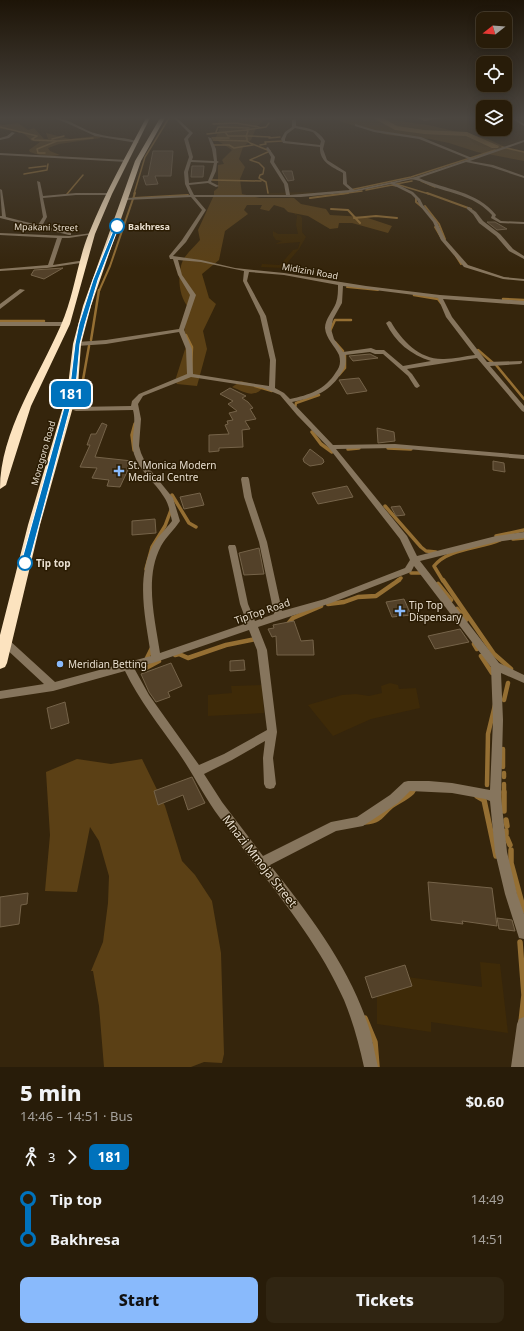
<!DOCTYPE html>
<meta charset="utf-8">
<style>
:root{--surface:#281c09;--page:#302512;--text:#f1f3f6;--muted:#a5a19c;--line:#443a2a;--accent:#89bafc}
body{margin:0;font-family:"Noto Sans",sans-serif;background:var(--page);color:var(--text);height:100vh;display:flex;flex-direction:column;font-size:15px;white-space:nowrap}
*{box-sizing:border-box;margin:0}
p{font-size:13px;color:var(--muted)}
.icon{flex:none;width:22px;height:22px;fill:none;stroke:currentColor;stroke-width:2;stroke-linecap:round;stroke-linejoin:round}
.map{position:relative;height:1067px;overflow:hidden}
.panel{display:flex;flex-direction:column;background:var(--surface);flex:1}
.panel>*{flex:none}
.badge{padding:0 8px;border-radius:6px;font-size:14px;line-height:26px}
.needle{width:26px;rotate:253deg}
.fabs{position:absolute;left:476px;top:12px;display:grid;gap:8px}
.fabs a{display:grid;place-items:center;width:36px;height:36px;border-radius:8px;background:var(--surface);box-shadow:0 2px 10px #0003,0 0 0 1px var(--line);font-size:20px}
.map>.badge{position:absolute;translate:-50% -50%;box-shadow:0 0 0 2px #fff}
.legs{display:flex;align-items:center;gap:6px;height:44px;padding:0 20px;font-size:13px}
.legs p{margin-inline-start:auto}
.summary{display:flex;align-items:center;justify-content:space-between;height:68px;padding:0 20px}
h1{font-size:22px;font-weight:800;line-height:30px}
.cta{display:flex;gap:8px;margin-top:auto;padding:8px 20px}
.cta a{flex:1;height:46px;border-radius:8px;background:var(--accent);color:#111;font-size:16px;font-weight:800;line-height:46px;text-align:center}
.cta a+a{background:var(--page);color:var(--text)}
ul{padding:0 20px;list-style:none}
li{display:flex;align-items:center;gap:14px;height:40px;font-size:15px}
li i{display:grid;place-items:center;width:6px;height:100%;margin:0 5px;background:currentColor}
li i::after{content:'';width:10px;height:10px;margin:-5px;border:3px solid;border-radius:50%;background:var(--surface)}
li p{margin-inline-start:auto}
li:first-child i{background:linear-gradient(#0000 50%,currentColor 0)}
li:last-child i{background:linear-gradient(currentColor 50%,#0000 0)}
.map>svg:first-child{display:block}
.built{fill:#3e2a08}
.green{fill:#5b4015}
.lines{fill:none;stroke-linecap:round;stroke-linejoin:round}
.stream-far5{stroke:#956f33;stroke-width:1.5}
.stream-far4{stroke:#956f33;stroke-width:2}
.stream-far3{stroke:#956f33;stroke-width:2.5}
.stream-far2{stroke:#956f33;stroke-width:3.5}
.stream-far1{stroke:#956f33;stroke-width:4.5}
.stream{stroke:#956f33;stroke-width:5.5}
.river{fill:#956f33;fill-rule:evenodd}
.building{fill:#534129;stroke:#756349}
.street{fill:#86755d;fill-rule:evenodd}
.highway{fill:#fce3bf;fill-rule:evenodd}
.line-1{fill:#0072bc;stroke:#fff}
.stop-1-dot{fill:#fff;stroke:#0072bc;stroke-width:2}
.poi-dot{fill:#89bafc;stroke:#2b1c03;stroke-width:1.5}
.labels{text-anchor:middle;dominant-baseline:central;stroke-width:3;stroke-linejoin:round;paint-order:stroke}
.far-stop-label{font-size:9px;font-weight:bold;fill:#e8decf;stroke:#2b1c03;text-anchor:start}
.far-street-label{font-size:9px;fill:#e8decf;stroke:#2b1c03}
.poi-label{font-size:10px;fill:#e8decf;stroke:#2b1c03;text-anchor:start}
.stop-label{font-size:10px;font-weight:bold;fill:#e8decf;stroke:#2b1c03;text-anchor:start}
.street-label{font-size:10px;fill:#e8decf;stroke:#2b1c03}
.near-street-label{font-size:12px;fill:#e8decf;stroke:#2b1c03}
</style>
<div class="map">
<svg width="524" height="1067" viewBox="0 0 524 1067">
<rect width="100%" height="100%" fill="#35250c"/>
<!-- built -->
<path class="built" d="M314,192V194L292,195L296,214L301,216L302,218V232L306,237L299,249L283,268L261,267L262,264L280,265L293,250L298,249L300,242L275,244L282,241L276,240L273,236V231L278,234H298L296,225L297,215H295L289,196L268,195V193Z
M390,683L398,685L399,689L416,688L420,708L371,719L333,736L308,705L342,695L356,694L369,696L382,693L381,686Z
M262,685L264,713L208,716V695L232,693L231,686Z
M480,962L500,964L508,1033L431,1022V1032L377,1024V973L482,987Z"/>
<!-- green -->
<path class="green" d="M224,118H272L265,120L257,126L251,140L243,147L239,159L245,167L240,179L242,194L260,198H294L301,204L326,209L330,215L365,217L392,226L388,233L352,223H339L338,228L330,229L308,216L288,212L284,208L274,205L269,211L260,209L262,205H272H247L244,210L248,214L225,231L219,260L202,274L209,298L216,304L203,331L207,349L197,386L177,384L175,381L187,343L184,332L189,308C178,296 177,274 183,260C187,253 195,246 200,240L198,230L214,195V191L218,188V165L224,164L222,160L232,150L215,139L220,128L218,121Z
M336,118H376L428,125L488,139L509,149L524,152V161L477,152L449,143L430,139L387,135L342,122Z
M18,123L28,130L34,128L44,139H48L46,133L70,139L95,136L93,133L101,138L59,144L48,148L50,151L60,155C50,157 40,156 30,152L29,150L40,142L32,141L23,133H19L16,131L0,129V124L3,125Z
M241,381L264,387C253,399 245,392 232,387Z
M77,759L111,764L142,759L165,806L182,861L195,875L212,901L221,953L224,1054L222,1063L204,1062L191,1067H104L99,1006L93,971H91L103,942L108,903L109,876L99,841L90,827L77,892L45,891L50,835L46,772Z"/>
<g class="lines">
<!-- stream-far5 -->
<path class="stream-far5" d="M239,119H275
M213,124L236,123L259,127
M0,127L37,136L32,139L34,140L57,141L37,149L38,153H45
M216,132L218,127L249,128
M225,132L246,130
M207,134L225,132L228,136H247
M248,136L270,137
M246,137L248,131L246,130L266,127L269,123
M212,138H229
M247,138V141L250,143L270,151L250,160L259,163L264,168L263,174L260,175L259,178L266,182L268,193
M269,138L280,137
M52,139L64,136
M213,140L247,141
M57,141L93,138
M213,145H229L234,148L253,145
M260,145L266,144L265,142L283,141
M502,147L524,152
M29,168L46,166
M24,174L47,170L48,164
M212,180L261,181
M412,181L396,184L429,194
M421,181L435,187
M350,190L411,177L495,150
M366,190L392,185L396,186
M67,194L83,175
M134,194L145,157L169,118
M340,194L362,191"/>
<!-- stream-far4 -->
<path class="stream-far4" d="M427,193L471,209
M416,197V202L422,207
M134,198L188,195
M310,198L348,193
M425,206L439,224L445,239
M331,209L348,210L360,223
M354,218L376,216L397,218
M435,227L442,239
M456,256L461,264
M347,287L378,290
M99,291L110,266L135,193"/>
<!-- stream-far3 -->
<path class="stream-far3" d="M414,295L438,299L441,303
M503,299L524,300
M0,321H44
M330,331L335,320H351
M186,335L192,347L191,370
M91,340L99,290
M335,342L343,351
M478,350L493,363
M496,365L524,399
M339,375L345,368V354
M255,386L272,391
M81,391L89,346
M295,408L296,403L319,395"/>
<!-- stream-far2 -->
<path class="stream-far2" d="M312,432L321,444L332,452
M388,448L411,449
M348,449L359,448
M134,450L132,435L135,424
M172,495L189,523L196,527
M385,506L421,547L426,551L436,552
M496,536L524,530
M513,539L524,538
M146,569L152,547L165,526L171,510
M411,573H421
M397,581L401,578
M443,581L434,566C448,548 480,549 500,540"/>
<!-- stream-far1 -->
<path class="stream-far1" d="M443,580L494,654L511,669
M438,584L451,600
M328,604L344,602L358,597L376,596L399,580
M457,609L466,620
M288,624L293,618L321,606
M474,644L477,649
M175,655L179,654L188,658L226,645L256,639
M481,656L492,673
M147,658L152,648
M146,668L159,661
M504,700L508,683
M503,749V767
M504,773V777
M504,784V793
M487,785L488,734L495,705
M411,793L414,790"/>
<!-- stream -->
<path class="stream" d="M504,792V811
M477,796L484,800L496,856
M506,820L507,826
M365,822C382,820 380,815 391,806C398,801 406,798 412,792
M506,831V834
M507,838L510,845
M511,850V863L524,911
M520,942L524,995L521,1022
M365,1018L375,1042L377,1067"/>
<!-- river -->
<path class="river" d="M373,118H383L397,126L424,130L467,132L499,146L498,148H492L466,136L424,134L395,130Z"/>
</g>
<!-- building -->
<path class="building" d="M153,151H173L171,176H155L158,184L146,185L143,176H148Z
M192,166H204L203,177H191Z
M282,171H292L294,180L288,181Z
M487,222H495L507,229L497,230Z
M63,268L44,279L31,275L34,270Z
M370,354L378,358L353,361L349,356Z
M359,378L367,391L347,394L339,380Z
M230,388L246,396L242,398L248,402L253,408L250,409L256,419L245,421L250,429L242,430L243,447L219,448V451L209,452V435L229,434L225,425L228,424L227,421L233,420L229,413L237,411L228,404L233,401L220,394Z
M102,423L107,425L95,457L132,461L120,487L107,486L109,480L92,478L97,468L80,467L90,445H87L91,434H96Z
M377,428L394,432L395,441L378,443Z
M310,449L323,459L324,462L322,464L310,466L304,462L303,459Z
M493,461L504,463L505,472L493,470Z
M347,486L353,497L318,504L312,493Z
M200,493L204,505L184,509L180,497Z
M400,506L405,515L396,516L391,507Z
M155,519L156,533L132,535V521Z
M259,548L264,574L244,575L239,553Z
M404,599L411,615L392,617L386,602Z
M294,621L301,641L313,640L314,655H277L276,636L272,637L268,629L274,628L273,625Z
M460,629L469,642L435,649L428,636Z
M244,660L245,670L230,671V661Z
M171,663L182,686L168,692L170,697L156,702L149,692L141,674Z
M65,702L69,723L51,729L47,708Z
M192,777L205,803L188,810L183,795L158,805L154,791Z
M428,882L492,888L497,926L462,921L463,924L431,920Z
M28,893L27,904L21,905L19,924L0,927V897Z
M497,918L512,920L515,931L499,929Z
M405,965L412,986L372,998L365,977Z"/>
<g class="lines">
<!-- street -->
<path class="street" d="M54,118C70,118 83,131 98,134C111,138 127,137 139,142L137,143L95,136L69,124Z
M174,118H177L193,133L188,139L193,157L192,160L214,161L212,149L208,137L211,138L216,149L217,161L219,162L217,163L216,171L211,182L219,186L216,187L208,183L189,185L194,195H286L284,184L270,162L271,157L266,148L268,147L275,157L274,162L288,184L290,195L350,190L343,184V173C332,167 319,162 320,147L283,143L281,139L285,132L292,127V120L294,119L296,120V126C308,128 318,129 325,141L323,149L327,160L346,172L347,184L354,190L415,177L469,159L419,139L374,132L355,126V124L375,130L421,137L472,158L524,140V142L470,161L493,165L524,176V178L491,167L466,162L419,178C446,190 477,191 496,215L495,217L501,221L524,222V224L500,223L491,218L492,215C476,197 455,194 434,187C428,185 422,181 416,180C411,178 401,182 395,183L413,192L420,199L423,205L437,222L445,239L468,265L504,277L524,279V281L503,279L464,267L441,240L433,222L420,206L417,200L411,194L391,184L353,192L301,197H195L206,210L186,242L173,256L201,260L235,268L284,273L366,286L440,295L524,301V305L443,299L452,317L487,362L522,361V363L520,364L490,366L524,406V412L522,411L477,358L407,369L412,374L420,386L417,388L415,387L408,376L383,354H375L370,352L345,355C347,364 345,368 340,375C328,393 312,398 292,402L333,445L395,444L524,455V459L395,448L336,449L407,536L417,556L496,536L524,532V538L496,542L420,561L499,663L524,675V683L501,673L503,720L501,797L507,852L517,894L524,914V939L519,938L505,894L495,852L490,801L485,799L452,793L410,791L398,803L363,826L336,831L270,865C310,915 351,969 370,1031C373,1043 375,1055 378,1067H364C359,1044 353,1022 344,1000C315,934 262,876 220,818C204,797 193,773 178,752C159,725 139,700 125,671L53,691L0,699V691L44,684L3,646L1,643L3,640L6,639L9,640L55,682L151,656C146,620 135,579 153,545C158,536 166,529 172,521C170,513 169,504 164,497C155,482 139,471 134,454C130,439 137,424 133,410L76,411L65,407L68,405L76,407L131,406L132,401L139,394L187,374L186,349L179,332L106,344L77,346L74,344L77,342L106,340L179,329L190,295L178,275L173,259H170L169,256L182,240L202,210L191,197L126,200L124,199L126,198L190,195L185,184L184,172L189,157L184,139L189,133ZM295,128L313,132L321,141L320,145L285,141V139L287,134ZM191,162L214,163L212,171L208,181L189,183L188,172ZM178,260L201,262L244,271L243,281L260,316L270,360L269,386L193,374L192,349L184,330L196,295L182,275ZM249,272L284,275L338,285C338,291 338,297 336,303C333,311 325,319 325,328C326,339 335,346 339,355C341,362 340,367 336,372C325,390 309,395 290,399L284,393L275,388L276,360L266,316L247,281ZM343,286L438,298L446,317L475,355C465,356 454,359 444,359C420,360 402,341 391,322L389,321L386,323C395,342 411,355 431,361L403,366L384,350H376L371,348L343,352L334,339L331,329L333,319L342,303ZM191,377L263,388L280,395L297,415L329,448L400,539L410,560L405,568L325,599L282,611L267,542L252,497L249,479L248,477H242L241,479L244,497L259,542L274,614L255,621L248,604L236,547L235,545H229L228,547L240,604L247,623L160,653C155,619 144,578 161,546C166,537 174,530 180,521L173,498L147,466L141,453L139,446L141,419L138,404L143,396ZM414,566L491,667L493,720L490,790L452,783L429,781H408L404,782L390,795L357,817L331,822L263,856L222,802L204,774L232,760L265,741L263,758L264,784L266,788L270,789L274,788L276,784L273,758L277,732L267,650L258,627L331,603L411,572ZM249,630L257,650L267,730L224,754L199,765L149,695L134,668L156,662Z
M418,118H446L424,121Z
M511,118H515L524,124V126Z
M12,132L15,133L9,138L0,140V138L7,136Z
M0,153L127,160L129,161L127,162L0,155Z
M37,181L40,182L43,196L76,193H109L111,194L109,195H76L43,198L47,217L42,226L71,233V235H69L0,218V216H2L0,189L2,190L6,217L38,225L43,217Z
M467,207H469L476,212L483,221L500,234L513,249L524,256V259L509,251L496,236L479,223L473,214L467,209Z
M0,233L69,236L92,233L94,234L69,238H62L53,265L85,260L87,261V262L47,268L0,271V269L48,265L57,238L0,235Z
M20,289L25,290L0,309V304Z
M0,322H66L69,324L66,326H0Z
M524,1017V1067H511L517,1024L519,1019Z"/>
<!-- highway -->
<path class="highway" d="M146,118H150L112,194L95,234L70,324L31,406L6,485L0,489C0,432 39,376 61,325C74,296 77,262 89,233C105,193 126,156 146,118Z
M160,118H165L141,161L91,306L81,344L78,386L73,407L40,525L7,663L5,667L0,669V635L28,525L63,407L68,386L73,344L83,306L135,161Z"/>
</g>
<!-- sky -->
<linearGradient id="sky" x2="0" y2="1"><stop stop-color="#1d1407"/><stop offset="0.44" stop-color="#4b4640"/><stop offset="1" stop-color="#4b4640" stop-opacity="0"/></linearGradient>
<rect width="524" height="268" fill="url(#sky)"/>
<!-- line-1 -->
<path class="line-1" d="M117,225L119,226L98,280L85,324L80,344L76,386L29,563L25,566L21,563L70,386L75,344L79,324L93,280L115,226Z"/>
<!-- markers -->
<g class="stop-1-dot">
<circle cx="117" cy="226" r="7"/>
<circle cx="25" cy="563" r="7"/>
</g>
<g class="poi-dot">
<path d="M117 465h4v4h4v4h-4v4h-4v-4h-4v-4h4z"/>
<path d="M398 605h4v4h4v4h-4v4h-4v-4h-4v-4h4z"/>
<circle cx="60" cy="664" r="4"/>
</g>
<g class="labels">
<!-- far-stop labels -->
<g class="far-stop-label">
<text x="128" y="226">Bakhresa</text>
</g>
<!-- far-street labels -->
<g class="far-street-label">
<text transform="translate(46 227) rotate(1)">Mpakani Street</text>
<text transform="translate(310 271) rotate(10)">Midizini Road</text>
<text transform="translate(43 453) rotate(-74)">Morogoro Road</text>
</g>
<!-- poi labels -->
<g class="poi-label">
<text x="128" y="465">St. Monica Modern<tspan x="128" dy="12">Medical Centre</tspan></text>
<text x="409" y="605">Tip Top<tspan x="409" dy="12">Dispensary</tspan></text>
<text x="68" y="664">Meridian Betting</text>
</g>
<!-- stop labels -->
<g class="stop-label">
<text x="36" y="563">Tip top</text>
</g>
<!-- street labels -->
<g class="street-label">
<text transform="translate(262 611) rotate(-19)">TipTop Road</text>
</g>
<!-- near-street labels -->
<g class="near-street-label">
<text transform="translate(260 861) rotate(52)">Mnazi Mmoja Street</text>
</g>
</g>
</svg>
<div class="fabs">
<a><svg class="needle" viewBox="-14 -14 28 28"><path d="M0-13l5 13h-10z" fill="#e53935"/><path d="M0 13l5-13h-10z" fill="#a5a19c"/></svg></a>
<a><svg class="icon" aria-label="locate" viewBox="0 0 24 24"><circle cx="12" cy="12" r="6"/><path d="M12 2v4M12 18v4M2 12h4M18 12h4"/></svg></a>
<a><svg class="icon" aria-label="layers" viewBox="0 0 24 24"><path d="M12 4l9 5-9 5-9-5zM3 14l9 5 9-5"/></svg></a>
</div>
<b class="badge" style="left:71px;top:394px;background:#0072bc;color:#fff">181</b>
</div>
<section class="panel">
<div class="summary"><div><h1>5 min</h1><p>14:46 – 14:51 · Bus</p></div><b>$0.60</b></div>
<div class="legs"><svg class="icon" aria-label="walk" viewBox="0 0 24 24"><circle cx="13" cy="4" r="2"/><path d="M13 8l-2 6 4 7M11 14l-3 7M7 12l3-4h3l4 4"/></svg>3<svg class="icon" aria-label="forward" viewBox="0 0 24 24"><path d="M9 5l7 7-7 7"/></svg><b class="badge" style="background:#0072bc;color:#fff">181</b></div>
<ul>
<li><i style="color:#0072bc"></i><b>Tip top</b><p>14:49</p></li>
<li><i style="color:#0072bc"></i><b>Bakhresa</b><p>14:51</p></li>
</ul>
<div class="cta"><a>Start</a><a>Tickets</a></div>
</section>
